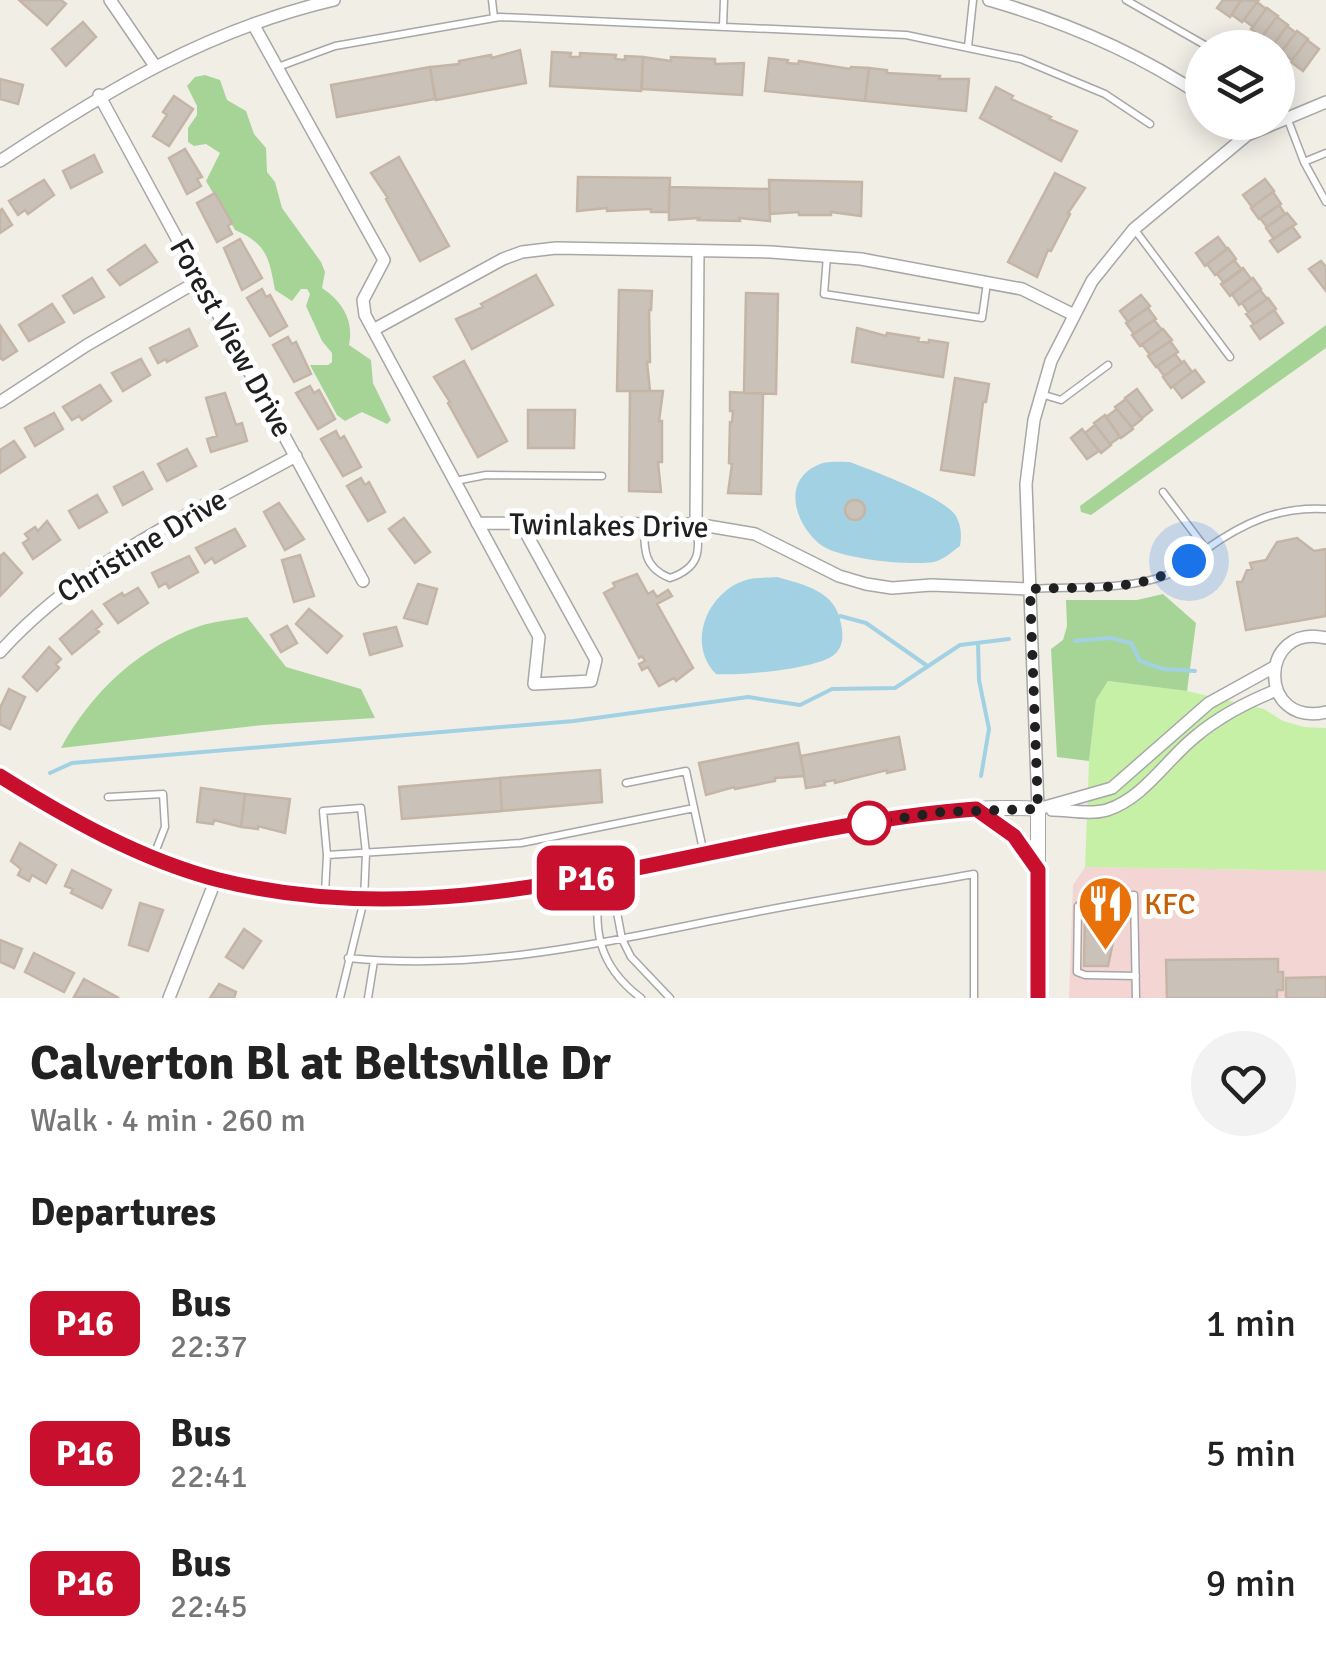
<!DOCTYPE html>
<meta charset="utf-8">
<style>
:root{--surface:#fff;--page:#f2f2f2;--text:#222;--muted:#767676}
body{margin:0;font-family:Signika,sans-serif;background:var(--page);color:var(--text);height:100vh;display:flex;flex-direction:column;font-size:38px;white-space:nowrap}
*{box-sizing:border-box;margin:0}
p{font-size:32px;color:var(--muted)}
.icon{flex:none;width:55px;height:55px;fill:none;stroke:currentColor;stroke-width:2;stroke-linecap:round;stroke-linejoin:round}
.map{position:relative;height:998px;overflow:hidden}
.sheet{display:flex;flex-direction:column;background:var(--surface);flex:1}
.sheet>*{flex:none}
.badge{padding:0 20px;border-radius:15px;font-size:35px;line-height:65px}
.controls{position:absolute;left:1185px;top:30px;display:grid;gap:20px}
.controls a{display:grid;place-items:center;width:110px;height:110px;border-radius:50%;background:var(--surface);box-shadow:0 5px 25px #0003;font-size:50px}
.you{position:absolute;width:50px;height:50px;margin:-25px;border:8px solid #fff;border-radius:50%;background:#1a73e8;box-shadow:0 0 0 15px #1a73e833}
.map>.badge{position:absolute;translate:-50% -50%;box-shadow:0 0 0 5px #fff}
h2{padding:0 30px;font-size:38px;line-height:90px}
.round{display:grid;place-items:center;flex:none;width:105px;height:105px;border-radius:52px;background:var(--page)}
.headline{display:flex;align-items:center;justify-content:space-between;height:170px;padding:0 30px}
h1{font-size:48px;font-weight:700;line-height:75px}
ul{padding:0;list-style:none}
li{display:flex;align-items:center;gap:30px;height:130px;padding:0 30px}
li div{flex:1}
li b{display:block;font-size:38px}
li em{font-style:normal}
li .badge{min-width:110px;font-weight:700;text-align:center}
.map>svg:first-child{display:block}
.commercial{fill:#f3d6d4}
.grass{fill:#c7f0a7}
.forest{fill:#a6d497}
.water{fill:#a2d1e3}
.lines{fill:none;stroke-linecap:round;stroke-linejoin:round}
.stream{stroke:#a2d1e3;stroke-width:4}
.building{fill:#cac1b8;stroke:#c5b5a6;stroke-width:2.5}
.service-casing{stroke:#a7a7a7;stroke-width:9}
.minor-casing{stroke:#a7a7a7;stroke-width:14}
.tertiary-casing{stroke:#a7a7a7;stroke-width:16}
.service{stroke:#fff;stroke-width:6}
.minor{stroke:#fff;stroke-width:11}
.tertiary{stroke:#fff;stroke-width:14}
.line-casing{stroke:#fff;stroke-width:22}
.line{stroke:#c8102e;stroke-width:15}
.walk{stroke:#202020;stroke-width:10;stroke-dasharray:0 18}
.stop-dot{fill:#fff;stroke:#c8102e;stroke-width:5}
.labels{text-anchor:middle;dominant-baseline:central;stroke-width:10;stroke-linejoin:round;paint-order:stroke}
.street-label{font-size:30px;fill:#202020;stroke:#fff}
.food-label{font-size:30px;fill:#c56008;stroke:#fff;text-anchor:start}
</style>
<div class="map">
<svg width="1326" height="998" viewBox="0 0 1326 998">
<rect width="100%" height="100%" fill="#f1eee6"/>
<!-- commercial -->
<path class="commercial" d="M1085,867L1326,871V998H1069L1073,885Z"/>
<!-- grass -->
<path class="grass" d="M1108,681L1187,691L1264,709L1283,721L1304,727L1326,728V871L1085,867L1089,761L1096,700Z"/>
<!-- forest -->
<path class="forest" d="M205,75L220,80L227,100L246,111L254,134L266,148L267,172L275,182L282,208L321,262L325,272L322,288C343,302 354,321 349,345L371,360L373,383L391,420L387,424L362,412L345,421L337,415L310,365H328L332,362V353L322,341L306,306L310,294L307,289H301L292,301L275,290C269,258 267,244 235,230L206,181L220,153L206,144L194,146L188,142V128L197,115V106L187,86L195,77Z
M1326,325V348L1091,515L1081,512L1080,506Z
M1163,594L1196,623L1187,691L1108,681L1096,700L1089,761L1057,757L1051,649L1063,640L1067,626L1066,600H1137Z
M247,617L286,667L361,689L375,718L263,725L61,748C91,692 141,646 200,626C215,621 232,620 247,617Z"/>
<!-- water -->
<path class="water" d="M850,462C873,471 944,497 956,516C961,525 962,535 960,546C953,551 943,560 934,562C911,566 839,559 821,545C795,525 780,480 820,464C828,461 841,462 850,462Z
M777,577C805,585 836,591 841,624C843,633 844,645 836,653C822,669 738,676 716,674C686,644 707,592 746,580C755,577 767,578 777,577Z"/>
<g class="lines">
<!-- stream -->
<path class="stream" d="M840,616L866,623L926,665
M1075,641L1110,638L1131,643L1140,661L1163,669L1195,671
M978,643L979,680L989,729L981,776
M50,773L72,763L574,721L748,697L800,705L832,689L895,688L960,645L1009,639"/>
</g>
<!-- building -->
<path class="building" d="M19,0H61L66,4L47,25Z
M1223,0H1241L1230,17L1217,8Z
M1241,0L1258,1L1242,22L1232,15Z
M1257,2L1266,9L1253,27L1244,20Z
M1267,8L1278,16L1261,37L1251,29Z
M1277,17L1288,25L1272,46L1261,38Z
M83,22L96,37L66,66L52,49Z
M1287,26L1296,33L1282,51L1274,44Z
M1297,31L1308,39L1292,60L1281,52Z
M1307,40L1319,49L1303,71L1291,62Z
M520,50L526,83L436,100L430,67L459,64V61L491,55L492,58Z
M552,52L571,53L570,57H580V53L616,55L615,59L625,60V56L643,57L641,91L550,86Z
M643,57L671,61V57L715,59V64L744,63L742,95L642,89Z
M769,58L788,60L787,63L798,64L799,61L850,69L851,67L869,68L865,101L765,91Z
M430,67L435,99L337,117L331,85Z
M869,68L887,70V73L940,76L939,79H969L966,111L865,101Z
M0,79L23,85L18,104L0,99Z
M996,87L1013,96L1011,99L1051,117L1049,119L1077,131L1061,161L980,118Z
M174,96L193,109L169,146L153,136L167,115L163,112Z
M185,149L202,177L197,179L201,186L187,194L169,158Z
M94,155L102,172L71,188L63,171Z
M399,157L449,246L420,261L386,199L388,198L371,173Z
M1055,173L1085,188L1068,213L1070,214L1051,251L1048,250L1037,277L1008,262Z
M578,177L670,178L669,212H651V209L607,211V208L577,211Z
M1265,179L1274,191L1252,207L1243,195Z
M44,180L54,195L28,214L25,210L18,215L9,201Z
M769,180L862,182L861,216L831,212V215H799V212L770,214Z
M669,187L769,189L770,221L739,218L740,221L698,220L699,218L669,220Z
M1273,192L1281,204L1259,219L1251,208Z
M215,193L232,223L228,226L232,234L217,242L197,203Z
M1279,205L1285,214L1267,227L1260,218Z
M2,209L12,225L0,233V211Z
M1287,213L1296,224L1274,239L1266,228Z
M1292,226L1300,237L1278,252L1270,241Z
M1218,237L1227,249L1205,266L1196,253Z
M240,239L262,278L242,290L224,248Z
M145,245L157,262L120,285L108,270Z
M1228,248L1236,259L1215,275L1207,264Z
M1234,260L1242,270L1224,283L1217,274Z
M1321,261L1326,267V291L1309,269Z
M1243,268L1251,279L1230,296L1221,284Z
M536,275L553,305L472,349L456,319L483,307L481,304Z
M92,278L104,297L74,313L63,296Z
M1253,278L1261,289L1239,305L1232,294Z
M262,289L266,297L270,295L287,326L270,336L247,298Z
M619,290L652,291L651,310H649L650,362H647L650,391H617Z
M1260,290L1267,299L1248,312L1242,303Z
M746,293L778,294L776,394L744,393Z
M1141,295L1150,306L1128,322L1120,311Z
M1268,298L1276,309L1254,324L1246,314Z
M52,304L64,322L29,341L19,325Z
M1148,308L1156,319L1134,334L1126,323Z
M1274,310L1283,323L1260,339L1251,326Z
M1154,320L1162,330L1140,346L1132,335Z
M1,327L17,351L3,360L0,358Z
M857,328L886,336L887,333L919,338L918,341L929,343V340L948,343L943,377L852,362Z
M189,329L197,346L167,362L166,359L158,363L150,348Z
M1163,329L1172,340L1150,355L1142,344Z
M288,337L292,344L296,342L311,374L294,382L273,345Z
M1170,341L1178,352L1156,367L1148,356Z
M1175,354L1182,363L1164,376L1157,366Z
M141,359L150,375L123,391L112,373Z
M464,361L507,441L478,457L448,403L450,402L434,377Z
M1184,361L1192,372L1171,388L1163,377Z
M1195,370L1204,382L1182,398L1173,386Z
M955,378L989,384L986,402H983L974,475L941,470Z
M100,385L111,401L82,420L79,416L72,420L63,407Z
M310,386L314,393L319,390L335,419L318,429L296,393Z
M1137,389L1152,410L1142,418L1125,398Z
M630,391H663L659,421H662V462H658L661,492L629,491Z
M730,392L763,394L761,494L728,493L732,464L729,463L730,422H732L733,411H730Z
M225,393L236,425L242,423L247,441L211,452L207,439L217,436L206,398Z
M1126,399L1142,419L1132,427L1115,407Z
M1117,409L1133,429L1121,438L1106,417Z
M528,410H575L574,448H528Z
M54,413L63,429L35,446L25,428Z
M1105,415L1120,437L1110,444L1094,423Z
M1095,425L1111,445L1101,453L1085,433Z
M1082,429L1099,451L1087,459L1071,438Z
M336,431L340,439L344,436L361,467L343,476L321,439Z
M14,441L25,457L0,473V450Z
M187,449L196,466L167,481L158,464Z
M143,472L152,489L123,505L114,487Z
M361,478L365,485L369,482L385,512L368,521L347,486Z
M97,495L107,512L79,528L69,511Z
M845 510a10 10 0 1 1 20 0a10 10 0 1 1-20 0Z
M279,503L304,539L285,550L264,512Z
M404,518L430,552L415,563L389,529Z
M47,521L60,540L33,559L23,543L29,539L25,534L35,527L38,531Z
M235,529L245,546L215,563L212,558L205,563L196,548Z
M1297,538L1314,551L1326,549V616L1246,630L1237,582H1242L1247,570L1252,569L1250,563L1266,560L1277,542Z
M4,553L22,573L0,596V556Z
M300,555L314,596L294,602L282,560Z
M189,556L198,572L169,588L166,583L159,587L152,573Z
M637,574L648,594L653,591L657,597L668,590L672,596L657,604L693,668L676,681L674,678L659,686L648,667L642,670L639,664L645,661L642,656L639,658L604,593L615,587L613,583Z
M418,584L437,589L427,624L404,618Z
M138,588L148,603L118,623L104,604L122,593L124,596Z
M309,609L342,636L327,653L296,624Z
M92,611L102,624L96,629L99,632L72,654L60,639Z
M287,626L297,643L281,652L271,635Z
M396,627L402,646L370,655L364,634Z
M49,647L61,659L56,664L59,668L37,691L23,677Z
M9,689L25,697L10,729L0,724V708Z
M899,737L905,769L887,773V770L835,783V780L824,782L825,785L806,788L801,756Z
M798,743L804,776L775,778V781L735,789L734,787L706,795L699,763Z
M600,770L602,802L502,811L500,778Z
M500,778L502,811L402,819L399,787Z
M201,788L245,794L241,827L214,820L213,824L197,822Z
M245,794L290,799L285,833L258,826V829L241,827Z
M20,843L56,865L46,883L32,875L29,881L18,875L21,869L11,861Z
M72,870L111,890L102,908L71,893L73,889L65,886Z
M140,903L163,910L148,951L129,945Z
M1085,906H1108V942H1113L1108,966H1084Z
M244,929L261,941L243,968L226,957Z
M0,940L22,949L14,968L0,962Z
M34,953L74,973L64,992L25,972Z
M1278,959V972H1283V990H1277V998H1167L1166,960Z
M1326,977V998H1286V978Z
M84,979L119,998L74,997Z
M219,984L236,992L234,998H210Z"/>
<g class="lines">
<defs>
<path id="service" d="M492,0L494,18
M1126,0L1210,48
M723,26L724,0
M968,47L973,0
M278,67L335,46L500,17L906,35L1021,59L1105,94L1150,124
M1278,94L1304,162L1326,202
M1304,162L1326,153
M1135,230L1230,357
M827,256L824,294L982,318L987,283
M1041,394L1061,400L1108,365
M455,481L486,475L602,476
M1163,492L1206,549
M644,526C644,550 644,568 670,578C699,568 701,552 696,524
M1029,589C1074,586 1125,591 1167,575C1181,570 1193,559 1205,550C1243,523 1279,506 1326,509
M626,783L686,771L704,854
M108,797L163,794L165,827L154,855
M327,855L323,811L361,808L366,853L364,900L340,998
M601,876C592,928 597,965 641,998
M602,876L615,902L622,939L631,957L670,998
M325,893L327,855L521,843L694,808
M348,958C493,972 615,939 756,912C828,898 901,887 974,874V998
M1136,976L1085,975L1077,972L1078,906L1088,898L1134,895L1136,998
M368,998L374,961"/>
<path id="minor" d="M110,0L155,66
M989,0C1066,22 1136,52 1202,96
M253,24L384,260L363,300L365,315L539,637L534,684L591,681L596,660L521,524
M99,95L363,581
M1233,122L1247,135
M0,161C108,90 206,30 334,0
M373,330L503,259L522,252L556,248L771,252L861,259L1022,289L1072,314
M0,402L87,345L198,281
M477,523L696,524L755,534L839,576L866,584L892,588L931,585L1029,589
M696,524L698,251
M1326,638C1258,622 1257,728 1326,712
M0,652C80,563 193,513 296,456
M1038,809L1026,484L1034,420L1051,361L1092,281L1134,229L1247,135L1326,102
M1038,809L1112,788L1209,703L1274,667
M1052,810C1069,810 1090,815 1107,810C1144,798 1166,760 1196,736C1220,716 1247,702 1277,690
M169,998L216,879"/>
<path id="tertiary" d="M0,776C67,818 141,860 219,880C406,926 591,877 775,841C862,825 949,803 1038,809V998
M977,809L1014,837L1038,869"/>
</defs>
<!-- service casing -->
<use href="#service" class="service-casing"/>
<!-- minor casing -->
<use href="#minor" class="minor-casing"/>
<!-- tertiary casing -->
<use href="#tertiary" class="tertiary-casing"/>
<!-- service -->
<use href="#service" class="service"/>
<!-- minor -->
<use href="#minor" class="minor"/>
<!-- tertiary -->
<use href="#tertiary" class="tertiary"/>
</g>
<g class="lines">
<defs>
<path id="line" d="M0,776C67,818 141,860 219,880C475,944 722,828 976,809L1014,836L1038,870V998"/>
</defs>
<!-- line casing -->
<use href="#line" class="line-casing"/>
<!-- line -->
<use href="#line" class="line"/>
<!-- walk -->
<path class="walk" d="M869,823L942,812L1038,809L1030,589C1083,586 1145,594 1189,561"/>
</g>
<!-- icons -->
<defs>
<symbol id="restaurant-pin" viewBox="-11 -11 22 30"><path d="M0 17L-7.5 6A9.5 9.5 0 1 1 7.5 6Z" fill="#e8710a" stroke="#fff"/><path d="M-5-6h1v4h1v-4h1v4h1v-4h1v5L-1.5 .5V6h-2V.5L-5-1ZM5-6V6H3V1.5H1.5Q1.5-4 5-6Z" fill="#fff"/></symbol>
</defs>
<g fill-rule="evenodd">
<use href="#restaurant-pin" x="1074" y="872" width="63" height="86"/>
</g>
<!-- markers -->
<circle class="stop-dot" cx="869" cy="823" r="20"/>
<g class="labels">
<!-- street labels -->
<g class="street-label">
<text transform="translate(231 338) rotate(61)">Forest View Drive</text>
<text transform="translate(609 526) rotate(1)">Twinlakes Drive</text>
<text transform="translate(142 546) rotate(-31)">Christine Drive</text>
</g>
<!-- food labels -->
<g class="food-label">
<text x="1144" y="904">KFC</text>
</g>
</g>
</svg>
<div class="controls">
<a><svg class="icon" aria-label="layers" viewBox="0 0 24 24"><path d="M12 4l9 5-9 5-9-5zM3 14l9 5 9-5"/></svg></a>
</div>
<div class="you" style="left:1189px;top:561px"></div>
<b class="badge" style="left:586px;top:878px;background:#c8102e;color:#fff">P16</b>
</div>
<section class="sheet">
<div class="headline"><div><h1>Calverton Bl at Beltsville Dr</h1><p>Walk · 4 min · 260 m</p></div><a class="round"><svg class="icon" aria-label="heart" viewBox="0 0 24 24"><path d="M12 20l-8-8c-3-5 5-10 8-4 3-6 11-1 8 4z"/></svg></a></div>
<h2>Departures</h2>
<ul>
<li><span class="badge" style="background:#c8102e;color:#fff">P16</span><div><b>Bus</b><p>22:37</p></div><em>1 min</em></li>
<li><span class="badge" style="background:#c8102e;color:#fff">P16</span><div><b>Bus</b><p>22:41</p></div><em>5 min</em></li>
<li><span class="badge" style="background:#c8102e;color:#fff">P16</span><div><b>Bus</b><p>22:45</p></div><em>9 min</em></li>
</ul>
</section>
